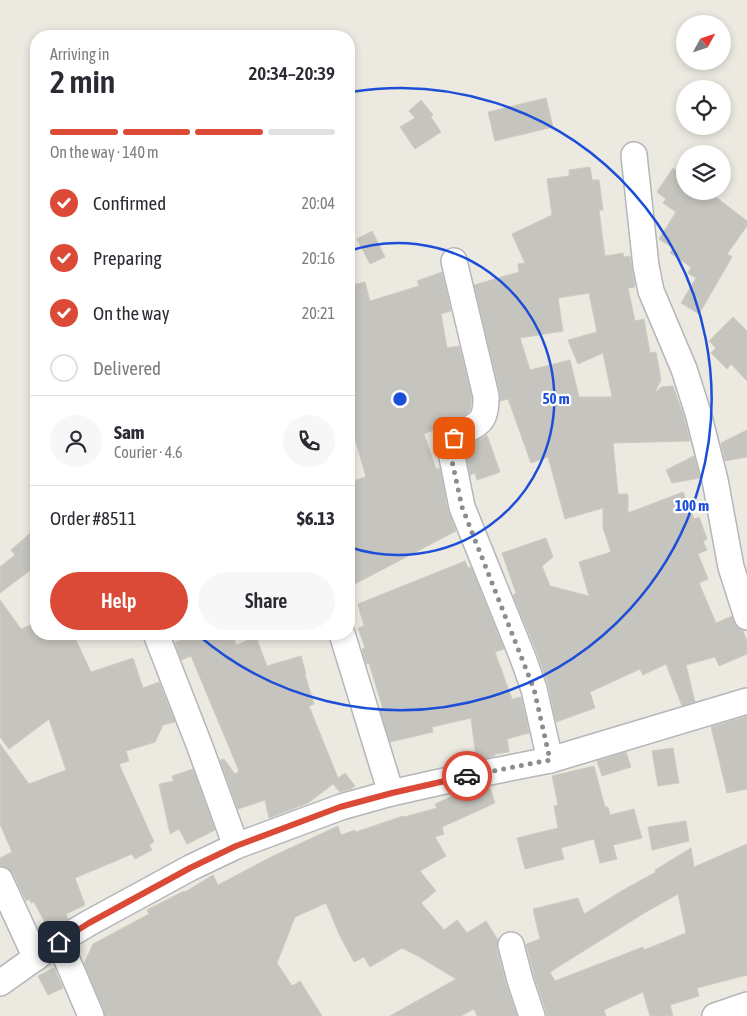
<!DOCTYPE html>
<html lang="en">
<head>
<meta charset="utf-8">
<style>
  :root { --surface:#fff; --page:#f7f7f7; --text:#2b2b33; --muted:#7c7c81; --line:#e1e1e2; --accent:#da4a37 }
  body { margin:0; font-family:"Asap Condensed",sans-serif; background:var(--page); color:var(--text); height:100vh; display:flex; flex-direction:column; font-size:19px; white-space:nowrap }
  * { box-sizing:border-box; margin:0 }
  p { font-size:16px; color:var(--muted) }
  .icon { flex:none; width:28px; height:28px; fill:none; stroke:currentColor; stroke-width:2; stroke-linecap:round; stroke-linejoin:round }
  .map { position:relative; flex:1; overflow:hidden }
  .details { position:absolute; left:30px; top:30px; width:325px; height:610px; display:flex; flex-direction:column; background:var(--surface); border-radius:20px; box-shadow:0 2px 8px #0003 }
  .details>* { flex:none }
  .needle { width:32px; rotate:50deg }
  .controls { position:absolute; left:676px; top:15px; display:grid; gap:10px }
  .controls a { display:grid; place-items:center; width:55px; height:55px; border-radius:50%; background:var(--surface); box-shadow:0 2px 8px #0003; font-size:25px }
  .pin { position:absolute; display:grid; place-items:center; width:42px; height:42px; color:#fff; margin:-21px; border-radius:10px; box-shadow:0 2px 8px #0006 }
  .courier { position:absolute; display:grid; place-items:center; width:50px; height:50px; margin:-25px; border:4px solid #da4a37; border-radius:50%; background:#fff; color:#222; box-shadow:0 1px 6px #0007 }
  .headline em { font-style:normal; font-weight:600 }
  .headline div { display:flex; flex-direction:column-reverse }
  .headline { display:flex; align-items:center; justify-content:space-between; height:85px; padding:0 20px }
  h1 { font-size:32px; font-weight:600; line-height:38px }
  .bar { display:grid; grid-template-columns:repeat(4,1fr); gap:8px 5px; align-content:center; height:60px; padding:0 20px }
  .bar i { height:6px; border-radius:4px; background:var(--line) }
  .bar .current { background:var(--accent) }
  .bar p { grid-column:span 4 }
  .line { display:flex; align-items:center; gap:12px; padding:0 20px; border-top:1px solid var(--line) }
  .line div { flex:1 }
  .round { display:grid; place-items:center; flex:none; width:52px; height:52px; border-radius:26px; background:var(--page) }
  ol { padding:0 20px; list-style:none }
  li { display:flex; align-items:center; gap:15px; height:55px }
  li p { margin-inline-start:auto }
  li .icon { padding:5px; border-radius:50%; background:var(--accent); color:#fff; stroke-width:4 }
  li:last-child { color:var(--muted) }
  li i { width:28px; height:28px; border:2px solid var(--line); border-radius:50% }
  .action { display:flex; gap:10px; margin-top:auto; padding:10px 20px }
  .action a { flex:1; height:58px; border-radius:30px; background:var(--accent); color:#fff; font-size:20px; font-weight:600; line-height:58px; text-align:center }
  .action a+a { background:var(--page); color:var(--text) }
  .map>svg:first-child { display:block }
</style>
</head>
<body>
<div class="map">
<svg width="747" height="1016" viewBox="0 0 747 1016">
  <rect width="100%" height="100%" fill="#ebe9e0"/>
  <g fill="#c6c4be" stroke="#cfcbbf" fill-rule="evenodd">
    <path d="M546 98 553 127 495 141 488 112Z"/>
    <path d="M421 100 433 115 431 117 441 132 415 149 400 127 415 118 409 111Z"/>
    <path d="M590 167 592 180H599L603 210H599L605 256 623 253 624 257 630 256 635 287 628 288 635 321 644 319 650 353 656 352 661 380 654 394 661 387 673 386 684 417 690 441 613 443 618 494H628V513L683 492 694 519 699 517 707 539 703 541 707 550 698 554 708 579 699 583 716 623 732 616 737 627 743 631 747 641V654L719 666 715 657 686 665 695 702 682 706 666 664 643 675 640 669 590 692 595 708 556 722 548 684 537 653 513 595 516 593 502 553 546 538 553 557 542 566 550 586 589 596 579 562 611 552 603 528V508L565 519 548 457 531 463 508 399 500 401V393L474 285 519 272 518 264 525 263 512 234 552 215 547 179 569 176V170ZM589 293 597 332 568 340 578 364 603 353 612 397H579L570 360 530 370 520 338 563 331 558 298Z"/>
    <path d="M673 168 683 175 685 172V191H708L747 221V226L727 254 732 257 699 314 681 303 696 278 688 273 691 267 670 253 673 248 659 239 676 212 663 203 666 199 657 192Z"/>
    <path d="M372 231 385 257 370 264 357 239Z"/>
    <path d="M442 272 451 311 441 314 447 348 459 346 472 397 471 405 470 410 468 413 449 424 424 434 436 469 440 468 448 510 456 531 349 587V482L366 477 349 418V286L365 282 370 301 419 286 417 281Z"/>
    <path d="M733 317 747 331V381L731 364 727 369 711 353 716 348 709 341Z"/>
    <path d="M747 430V457L725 461 721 443Z"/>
    <path d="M487 435 500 472 477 480 475 473 470 475 467 458H468L465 448Z"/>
    <path d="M694 456 700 478 672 483 666 470Z"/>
    <path d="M36 528V566L0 593V567L15 555 11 550Z"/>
    <path d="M465 561 468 568 471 567 504 649 495 652 512 699 521 697 529 733 507 739 509 752 495 754V756L488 758H476L471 718 432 727 433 732 390 742 380 710 383 709 369 663 366 664 362 649 365 648 358 628 364 626 358 604Z"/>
    <path d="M0 600 21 629 36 623V634H73L91 672 133 658 143 688 159 682 175 722 163 725 155 742 126 751 129 761 119 764 154 842 149 845 152 850 135 859 132 854 75 878 85 905 66 914 68 919 49 930 34 902 31 903 29 899 26 901 13 874 8 868 0 866V858L12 852 0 824V744L29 784 66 770 49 719 9 749 0 737Z"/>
    <path d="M200 634H233L236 645 256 637 267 666 301 656 306 674 305 675 314 704 309 706 338 778 345 773 355 786 351 789 340 792 333 784 308 803 269 818 265 800 238 809 220 760 224 759 235 774 239 771 191 656 181 660 175 642Z"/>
    <path d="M747 716V789L727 793 711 727Z"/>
    <path d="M673 748 679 783 658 786 652 751Z"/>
    <path d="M626 752 631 767 602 776 597 761Z"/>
    <path d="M594 766 605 807H608L610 815 634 809 642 838 613 845 617 859 600 863 594 839 561 848 564 859 525 869 517 838 558 828 554 806 558 805 552 776Z"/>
    <path d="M193 769 215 830 187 844 179 829 170 834 159 784 174 781 172 776Z"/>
    <path d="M490 788 495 803 442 827 444 834 435 837 446 856 420 871 436 891 421 903 444 930 457 920 467 933 486 921 498 940 497 949 506 984 517 1016H477L474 1009 461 1016H390L456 979 418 956 402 948 370 967 364 957 354 962 340 936 326 903 295 917 277 963 292 986 300 981 322 1016H105L104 1010 84 964 93 944 149 914 147 910 184 891 185 892 213 875 218 885 273 856 338 826 341 835 355 830 356 832 403 816 404 817 437 808 435 804 457 794 458 798Z"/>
    <path d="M686 821 689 841 652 850 648 827Z"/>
    <path d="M747 844V975L697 988 699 996 670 1005 673 1016H650L643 992 604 1010 606 1016H546V1011L534 976 526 944 540 939 533 909 578 898 584 914 625 889 656 872 655 870 691 848 694 867ZM678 894 686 933 644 950 643 947 555 981 550 972 646 912Z"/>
    <path d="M54 968 63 988 48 995 38 976Z"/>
  </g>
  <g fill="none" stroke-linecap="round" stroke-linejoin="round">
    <g stroke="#b3b6ba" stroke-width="28">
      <g id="minor">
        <path d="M634 155 646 266 651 291 684 369 698 413 715 480 731 567 747 617"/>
        <path d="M454 261 486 396C487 431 471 422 451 441L450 446 451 452 462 507 523 658 534 689 550 760"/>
        <path d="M156 634 200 747 236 846"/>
        <path d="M342 634 391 793"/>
        <path d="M0 880 36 958"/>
        <path d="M59 941 91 1016"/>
        <path d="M511 945 520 980 532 1016"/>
        <path d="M0 983 59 941 89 923 190 868 236 846 341 807 391 793 449 780 550 760 747 701"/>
        <path d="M715 1016 747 1005"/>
      </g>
    </g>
    <use href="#minor" stroke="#fff" stroke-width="25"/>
  </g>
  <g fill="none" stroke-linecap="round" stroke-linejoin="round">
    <path stroke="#8c8d8d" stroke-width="5" stroke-dasharray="0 9" d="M454 438C450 442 450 446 450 452L462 507 528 674 534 689 550 760 467 776"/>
    <path stroke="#da4a37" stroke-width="6" d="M59 942 89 923 190 868 236 846 340 807 392 793 467 776"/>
  </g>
  <g fill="none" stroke="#1d4ed8" stroke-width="2.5">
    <path d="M349 251A156 156 0 1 1 349 547"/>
    <path d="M351 92A311 311 0 1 1 198 635"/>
  </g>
  <circle cx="400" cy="399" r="8" fill="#1d4ed8" stroke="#fff" stroke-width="2.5"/>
  <g font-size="15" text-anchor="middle" font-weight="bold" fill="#1d4ed8" stroke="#fff" stroke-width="4.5" stroke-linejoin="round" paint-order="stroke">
    <text x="556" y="404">50 m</text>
    <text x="692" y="511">100 m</text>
  </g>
</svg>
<div class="controls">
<a><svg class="needle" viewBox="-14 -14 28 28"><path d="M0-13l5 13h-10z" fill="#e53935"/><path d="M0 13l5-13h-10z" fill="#7c7c81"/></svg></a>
<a><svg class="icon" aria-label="locate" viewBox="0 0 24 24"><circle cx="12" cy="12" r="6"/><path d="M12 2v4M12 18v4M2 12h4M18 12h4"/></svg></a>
<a><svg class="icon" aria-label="layers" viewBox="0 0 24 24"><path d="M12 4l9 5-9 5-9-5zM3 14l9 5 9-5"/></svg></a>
</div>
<div class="pin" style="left:454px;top:438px;background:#ea580c"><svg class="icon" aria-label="bag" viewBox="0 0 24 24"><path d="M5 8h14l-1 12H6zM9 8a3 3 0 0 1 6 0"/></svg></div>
<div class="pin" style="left:59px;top:942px;background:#1f2937"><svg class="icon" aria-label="home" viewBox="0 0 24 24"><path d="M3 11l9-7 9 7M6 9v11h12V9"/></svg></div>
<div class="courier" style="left:467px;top:776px"><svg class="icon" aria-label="car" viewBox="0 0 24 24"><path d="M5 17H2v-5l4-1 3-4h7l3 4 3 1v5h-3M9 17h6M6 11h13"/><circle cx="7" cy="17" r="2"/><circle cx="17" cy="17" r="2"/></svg></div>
<section class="details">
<div class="headline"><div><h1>2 min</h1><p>Arriving in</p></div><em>20:34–20:39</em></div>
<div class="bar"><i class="current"></i><i class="current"></i><i class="current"></i><i></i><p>On the way · 140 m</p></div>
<ol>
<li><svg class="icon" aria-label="check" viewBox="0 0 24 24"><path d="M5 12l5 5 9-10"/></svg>Confirmed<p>20:04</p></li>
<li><svg class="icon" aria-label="check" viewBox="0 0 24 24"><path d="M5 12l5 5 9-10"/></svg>Preparing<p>20:16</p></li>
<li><svg class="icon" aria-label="check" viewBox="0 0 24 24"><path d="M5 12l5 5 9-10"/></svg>On the way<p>20:21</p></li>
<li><i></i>Delivered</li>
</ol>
<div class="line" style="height:90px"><a class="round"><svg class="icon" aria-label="person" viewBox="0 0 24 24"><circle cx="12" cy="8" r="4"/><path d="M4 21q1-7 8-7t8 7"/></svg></a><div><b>Sam</b><p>Courier · 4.6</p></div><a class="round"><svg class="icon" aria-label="phone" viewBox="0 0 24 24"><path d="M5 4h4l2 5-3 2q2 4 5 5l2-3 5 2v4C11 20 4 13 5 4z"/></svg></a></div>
<div class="line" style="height:65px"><div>Order #8511</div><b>$6.13</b></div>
<div class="action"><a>Help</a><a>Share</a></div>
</section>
</div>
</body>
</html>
